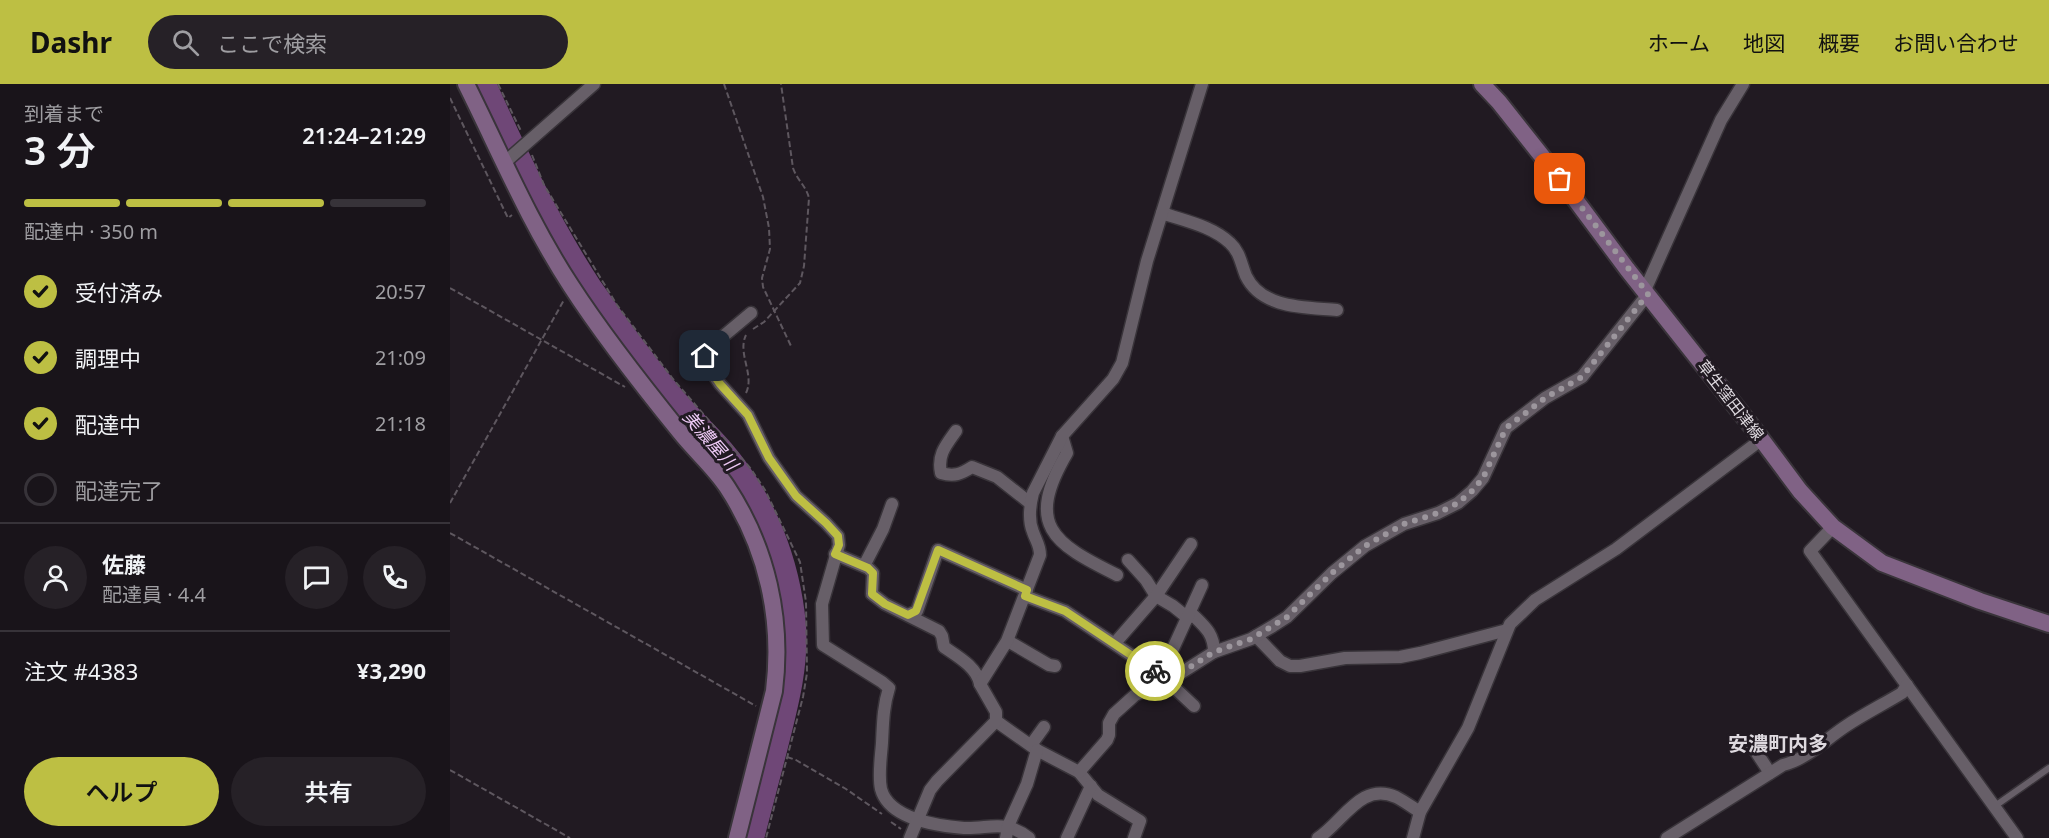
<!DOCTYPE html>
<html lang="ja">
<head>
<meta charset="utf-8">
<style>
  :root { --surface:#19141a; --page:#262127; --text:#f1f3f6; --muted:#9f9ea2; --line:#373339; --accent:#bdbf43 }
  body { margin:0; font-family:"Noto Sans","Noto Sans JP",sans-serif; background:var(--page); color:var(--text); height:100vh; display:flex; flex-direction:column; font-size:22px; white-space:nowrap }
  * { box-sizing:border-box; margin:0 }
  p { font-size:20px; color:var(--muted) }
  .icon { flex:none; width:33px; height:33px; fill:none; stroke:currentColor; stroke-width:2; stroke-linecap:round; stroke-linejoin:round }
  .map { position:relative; flex:1; overflow:hidden }
  .sheet { display:flex; flex-direction:column; background:var(--surface); width:450px }
  .sheet>* { flex:none }
  .pin { position:absolute; display:grid; place-items:center; width:51px; height:51px; color:#fff; margin:-26px; border-radius:12px; box-shadow:0 3px 9px #0006 }
  .courier { position:absolute; display:grid; place-items:center; width:60px; height:60px; margin:-30px; border:4px solid #bdbf43; border-radius:50%; background:#fff; color:#222; box-shadow:0 2px 8px #0007 }
  .summary em { font-style:normal; font-weight:600 }
  .summary div { display:flex; flex-direction:column-reverse }
  .summary { display:flex; align-items:center; justify-content:space-between; height:102px; padding:0 24px }
  h1 { font-size:39px; font-weight:600; line-height:45px }
  .bar { display:grid; grid-template-columns:repeat(4,1fr); gap:9px 6px; align-content:center; height:72px; padding:0 24px }
  .bar i { height:8px; border-radius:4px; background:var(--line) }
  .bar .active { background:var(--accent) }
  .bar p { grid-column:span 4 }
  .line { display:flex; align-items:center; gap:15px; padding:0 24px; border-top:2px solid var(--line) }
  .line div { flex:1 }
  .round { display:grid; place-items:center; flex:none; width:63px; height:63px; border-radius:32px; background:var(--page) }
  ol { padding:0 24px; list-style:none }
  li { display:flex; align-items:center; gap:18px; height:66px }
  li p { margin-inline-start:auto }
  li .icon { padding:6px; border-radius:50%; background:var(--accent); color:#111; stroke-width:4 }
  li:last-child { color:var(--muted) }
  li i { width:33px; height:33px; border:3px solid var(--line); border-radius:50% }
  .action { display:flex; gap:12px; margin-top:auto; padding:12px 24px }
  .action a { flex:1; height:69px; border-radius:36px; background:var(--accent); color:#111; font-size:24px; font-weight:600; line-height:69px; text-align:center }
  .action a+a { background:var(--page); color:var(--text) }
  header { display:flex; align-items:center; gap:36px; box-sizing:border-box; height:84px; padding:0 30px; background:var(--accent); color:#111 }
  header strong { font-size:28px }
  nav { display:flex; gap:33px; margin-inline-start:auto; font-size:21px }
  .search { width:420px; height:54px; background:var(--page); display:flex; align-items:center; gap:15px; box-sizing:border-box; padding:0 21px; border-radius:33px; color:var(--muted); font-size:22px }
  main { display:flex; flex:1; min-height:0 }
  .map>svg:first-child { display:block }
</style>
</head>
<body>
<header>
<strong>Dashr</strong>
<div class="search"><svg class="icon" aria-label="search" viewBox="0 0 24 24"><circle cx="10" cy="10" r="6"/><path d="M15 15l6 6"/></svg>ここで検索</div>
<nav><a>ホーム</a><a>地図</a><a>概要</a><a>お問い合わせ</a></nav>
</header>
<main>
<section class="sheet">
<div class="summary"><div><h1>3 分</h1><p>到着まで</p></div><em>21:24–21:29</em></div>
<div class="bar"><i class="active"></i><i class="active"></i><i class="active"></i><i></i><p>配達中 · 350 m</p></div>
<ol>
<li><svg class="icon" aria-label="check" viewBox="0 0 24 24"><path d="M5 12l5 5 9-10"/></svg>受付済み<p>20:57</p></li>
<li><svg class="icon" aria-label="check" viewBox="0 0 24 24"><path d="M5 12l5 5 9-10"/></svg>調理中<p>21:09</p></li>
<li><svg class="icon" aria-label="check" viewBox="0 0 24 24"><path d="M5 12l5 5 9-10"/></svg>配達中<p>21:18</p></li>
<li><i></i>配達完了</li>
</ol>
<div class="line" style="height:108px"><a class="round"><svg class="icon" aria-label="person" viewBox="0 0 24 24"><circle cx="12" cy="8" r="4"/><path d="M4 21q1-7 8-7t8 7"/></svg></a><div><b>佐藤</b><p>配達員 · 4.4</p></div><a class="round"><svg class="icon" aria-label="chat" viewBox="0 0 24 24"><path d="M4 5h16v11H9l-5 4z"/></svg></a><a class="round"><svg class="icon" aria-label="phone" viewBox="0 0 24 24"><path d="M5 4h4l2 5-3 2q2 4 5 5l2-3 5 2v4C11 20 4 13 5 4z"/></svg></a></div>
<div class="line" style="height:78px"><div>注文 #4383</div><b>¥3,290</b></div>
<div class="action"><a>ヘルプ</a><a>共有</a></div>
</section>
<div class="map">
<svg width="1599" height="754" viewBox="0 0 1599 754">
  <rect width="100%" height="100%" fill="#211a22"/>
  <g fill="none" stroke-linecap="round" stroke-linejoin="round">
    <path stroke="#6f4777" stroke-width="24" d="M34 0C66 71 98 140 141 205 167 242 194 279 223 314 238 333 257 349 272 367 314 416 338 477 344 541 347 582 336 622 326 662 318 692 310 723 302 754"/>
    <g stroke="#39343a" stroke-width="9">
      <path id="lane" d="M1545 722 1599 684"/>
    </g>
    <g stroke="#39343a" stroke-width="15">
      <g id="street">
        <path d="M53 80 144 0"/>
        <path d="M712 129C735 137 762 142 780 159 790 168 791 180 796 192 812 225 855 223 887 226"/>
        <path d="M1195 206 1271 36 1293 0"/>
        <path d="M301 229 258 265 255 271 257 281 270 300 298 331 319 374 346 412 376 439 388 452 389 461 372 520 373 561 432 598 439 604C433 623 433 640 432 659 431 673 428 691 431 705 439 735 488 742 514 744 540 745 555 735 579 754"/>
        <path d="M506 347C496 361 487 371 491 389 504 393 511 390 522 383L547 393 580 419"/>
        <path d="M612 352 617 369C575 441 602 459 667 491"/>
        <path d="M1383 443 1360 467 1567 754"/>
        <path d="M385 470 418 484 423 489 422 510 435 520 489 547 492 552 494 563C507 572 527 583 530 600"/>
        <path d="M678 476 696 496 706 512 723 522 738 534"/>
        <path d="M414 482 433 445 442 420"/>
        <path d="M575 512 615 527 711 591 744 622"/>
        <path d="M741 529C754 542 764 549 764 568"/>
        <path d="M458 531 467 527 488 466 577 506"/>
        <path d="M806 552 830 577 840 582H850L895 574 950 573 970 569 1057 546"/>
        <path d="M558 557 599 581 605 582"/>
        <path d="M665 559 706 512 741 460"/>
        <path d="M711 591 752 501"/>
        <path d="M546 637 587 666 629 688 648 711 690 737 684 754"/>
        <path d="M1299 657 1320 689"/>
        <path d="M581 661 594 643"/>
        <path d="M629 688 657 656 659 651V639L664 630 685 611 723 594 764 568 801 555 823 542 837 533 882 489 915 462 954 440 988 429 1008 419 1022 407 1033 394 1056 344 1095 314 1132 293 1198 210"/>
        <path d="M460 754 480 706 487 697 546 637V628L530 600 557 557 590 471C590 461 586 457 583 448 578 436 580 421 583 409L612 352 663 295 672 279 697 177 752 0"/>
        <path d="M556 754 558 742 577 700 587 666"/>
        <path d="M617 754 641 702"/>
        <path d="M868 754C893 738 911 697 946 713 954 717 962 723 970 728"/>
        <path d="M963 754 970 728 1018 644 1060 540 1085 516 1166 465 1312 355"/>
        <path d="M1217 754 1333 681C1357 675 1376 655 1396 642 1414 630 1434 620 1452 609L1457 601"/>
      </g>
    </g>
    <g stroke="#39343a" stroke-width="20">
      <g id="secondary">
        <path d="M16 0C50 68 79 138 121 202 154 253 192 301 230 348 245 367 264 383 277 403 317 464 333 535 324 607L287 754"/>
        <path d="M1032 0 1049 18 1110 95 1177 185 1306 348 1350 407 1383 443 1432 479 1530 517 1599 540"/>
      </g>
    </g>
    <g stroke="#5e575f" stroke-width="2" stroke-dasharray="6 3" stroke-linecap="butt">
      <path d="M48 0 71 47"/>
      <path d="M274 0 313 113 319 144 320 165 312 194 313 203 341 262"/>
      <path d="M0 14 58 134 62 131"/>
      <path d="M82 71 94 101 167 221 223 295 301 385 315 406 350 478 356 518 357 589 353 613 316 754"/>
      <path d="M0 204 175 303"/>
      <path d="M303 245 314 238 350 199 354 182 359 114C356 102 347 96 343 84L331 0"/>
      <path d="M296 309C305 291 287 269 296 251"/>
      <path d="M0 419 114 216"/>
      <path d="M0 449 306 622"/>
      <path d="M337 673 346 676 396 705 432 730"/>
      <path d="M0 686 120 754"/>
      <path d="M441 738 451 745"/>
    </g>
    <use href="#lane" stroke="#675f68" stroke-width="6"/>
    <use href="#street" stroke="#675f68" stroke-width="12"/>
    <use href="#secondary" stroke="#806285" stroke-width="16"/>
  </g>
  <g fill="none" stroke-linecap="round" stroke-linejoin="round">
    <path stroke="#9c969d" stroke-width="6" stroke-dasharray="0 10.8" d="M705 587 716 596 723 594 764 568 801 555 837 533 882 489 915 462 954 440 988 429 1008 419 1022 407 1033 394 1056 344 1095 314 1132 293 1198 210 1110 95"/>
    <path stroke="#bdbf43" stroke-width="8" d="M255 272 257 281 270 300 298 331 319 374 346 412 376 439 388 452 389 461 385 470 418 484 423 489 422 510 435 520 458 531 466 527 488 466 577 506 575 512 615 527 705 587"/>
  </g>
  <g text-anchor="middle" dominant-baseline="central" stroke-width="6" stroke-linejoin="round" paint-order="stroke">
    <g font-size="16" fill="#ded9df" stroke="#211a22">
      <text transform="translate(1281 316) rotate(52)">草生窪田津線</text>
    </g>
    <g font-size="18" font-style="italic" fill="#efcbf7" stroke="#211a22">
      <text transform="translate(261 356) rotate(49)">美濃屋川</text>
    </g>
    <g font-size="20" font-weight="bold" fill="#ded9df" stroke="#211a22">
      <text x="1328" y="659">安濃町内多</text>
    </g>
  </g>
</svg>
<div class="pin" style="left:1110px;top:95px;background:#ea580c"><svg class="icon" aria-label="bag" viewBox="0 0 24 24"><path d="M5 8h14l-1 12H6zM9 8a3 3 0 0 1 6 0"/></svg></div>
<div class="pin" style="left:255px;top:272px;background:#1f2937"><svg class="icon" aria-label="home" viewBox="0 0 24 24"><path d="M3 11l9-7 9 7M6 9v11h12V9"/></svg></div>
<div class="courier" style="left:705px;top:587px"><svg class="icon" aria-label="bike" viewBox="0 0 24 24"><circle cx="6" cy="16" r="4"/><circle cx="18" cy="16" r="4"/><path d="M6 16l4-8h5l3 8M10 8l3 8H6M13 5h3"/></svg></div>
</div>
</main>
</body>
</html>
